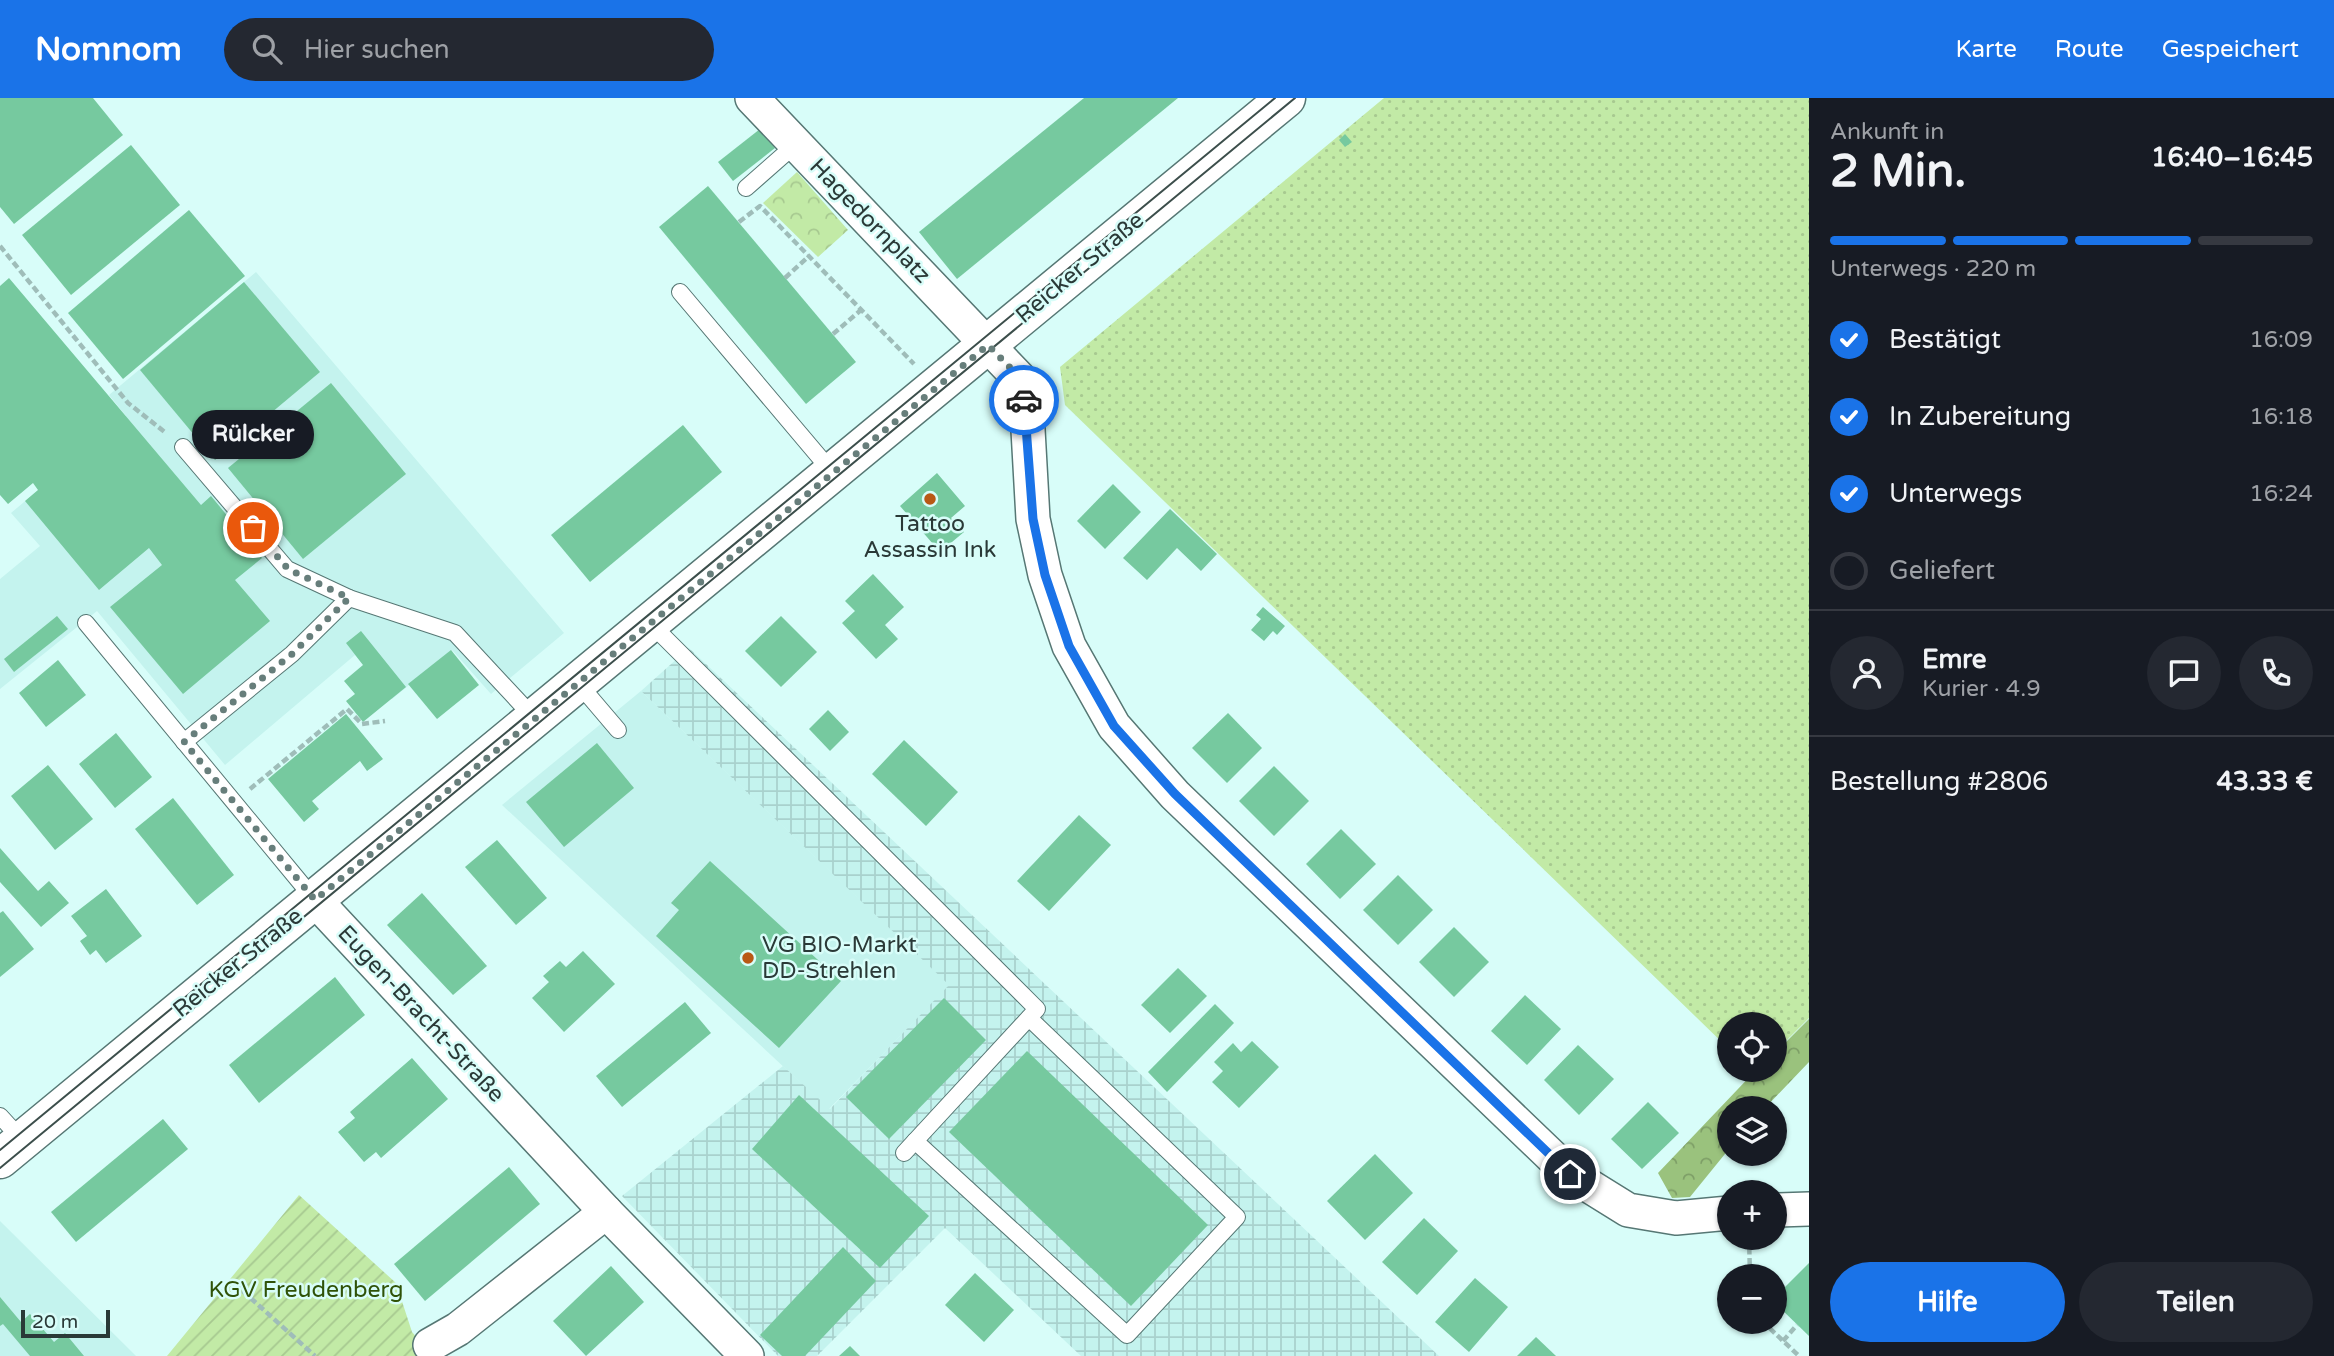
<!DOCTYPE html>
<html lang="de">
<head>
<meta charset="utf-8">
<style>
  :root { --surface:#171b24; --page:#242831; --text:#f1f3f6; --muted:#9ea1a6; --line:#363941; --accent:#1a73e8 }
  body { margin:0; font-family:"Varela Round",sans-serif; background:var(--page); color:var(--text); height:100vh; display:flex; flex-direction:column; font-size:26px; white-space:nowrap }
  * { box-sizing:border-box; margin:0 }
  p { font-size:23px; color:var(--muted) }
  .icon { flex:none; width:38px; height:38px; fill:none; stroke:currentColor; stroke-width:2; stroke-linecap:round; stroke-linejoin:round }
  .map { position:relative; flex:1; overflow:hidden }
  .panel { display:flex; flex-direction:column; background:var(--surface); width:525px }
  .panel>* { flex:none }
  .tools { position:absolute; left:1717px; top:914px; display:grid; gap:14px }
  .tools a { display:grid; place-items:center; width:70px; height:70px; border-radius:50%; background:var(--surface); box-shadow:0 2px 5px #0004; font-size:35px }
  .scale { position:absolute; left:21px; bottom:18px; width:89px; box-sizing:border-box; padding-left:7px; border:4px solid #2a3937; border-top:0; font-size:19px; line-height:24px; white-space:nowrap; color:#2a3937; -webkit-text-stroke:5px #d8fdf9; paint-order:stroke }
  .pin { position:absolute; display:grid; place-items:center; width:60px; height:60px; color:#fff; margin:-30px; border:4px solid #fff; border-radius:50%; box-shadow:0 2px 7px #0007 }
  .courier { position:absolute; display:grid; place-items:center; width:70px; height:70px; margin:-35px; border:5px solid #1a73e8; border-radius:50%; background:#fff; color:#222; box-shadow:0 2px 9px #0007 }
  .bubble { position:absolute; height:49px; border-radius:24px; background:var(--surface); box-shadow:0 2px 5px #0004; font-size:23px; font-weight:700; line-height:49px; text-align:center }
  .headline em { font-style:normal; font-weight:700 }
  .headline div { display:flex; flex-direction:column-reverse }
  .headline { display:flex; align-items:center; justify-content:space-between; height:119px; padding:0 21px }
  h1 { font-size:46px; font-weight:700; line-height:52px }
  .bar { display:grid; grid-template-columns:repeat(4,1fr); gap:10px 7px; align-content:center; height:84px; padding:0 21px }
  .bar i { height:9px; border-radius:5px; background:var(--line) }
  .bar .active { background:var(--accent) }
  .bar p { grid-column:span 4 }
  .line { display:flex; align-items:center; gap:18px; padding:0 21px; border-top:2px solid var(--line) }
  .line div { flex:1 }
  .round { display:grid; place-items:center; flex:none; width:74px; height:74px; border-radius:37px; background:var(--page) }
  ol { padding:0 21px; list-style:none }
  li { display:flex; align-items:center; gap:21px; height:77px }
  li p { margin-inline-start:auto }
  li .icon { padding:7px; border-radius:50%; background:var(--accent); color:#fff; stroke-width:4 }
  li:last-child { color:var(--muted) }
  li i { width:38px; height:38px; border:4px solid var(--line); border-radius:50% }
  .action { display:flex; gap:14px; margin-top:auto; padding:14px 21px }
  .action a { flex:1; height:80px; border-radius:42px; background:var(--accent); color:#fff; font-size:28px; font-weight:700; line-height:80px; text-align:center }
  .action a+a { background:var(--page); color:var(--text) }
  header { display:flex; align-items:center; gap:42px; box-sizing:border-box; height:98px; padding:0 35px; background:var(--accent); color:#fff }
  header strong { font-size:33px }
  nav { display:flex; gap:38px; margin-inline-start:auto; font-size:24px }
  .search { width:490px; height:63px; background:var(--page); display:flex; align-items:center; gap:18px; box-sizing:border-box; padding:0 24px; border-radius:38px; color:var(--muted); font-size:26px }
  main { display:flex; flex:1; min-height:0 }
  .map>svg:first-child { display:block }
</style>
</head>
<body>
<header>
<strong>Nomnom</strong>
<div class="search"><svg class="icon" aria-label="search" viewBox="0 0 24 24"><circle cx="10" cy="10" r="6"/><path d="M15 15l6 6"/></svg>Hier suchen</div>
<nav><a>Karte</a><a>Route</a><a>Gespeichert</a></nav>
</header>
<main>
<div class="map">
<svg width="1809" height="1258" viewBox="0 0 1809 1258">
  <defs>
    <pattern id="industrial-grid" width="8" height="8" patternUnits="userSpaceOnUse" patternTransform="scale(1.75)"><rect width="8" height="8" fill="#c4f3ee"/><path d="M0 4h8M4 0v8" fill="none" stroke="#a9d1cd"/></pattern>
    <pattern id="grass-dots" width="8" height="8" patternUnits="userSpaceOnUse" patternTransform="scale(1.75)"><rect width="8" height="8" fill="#c2eaa6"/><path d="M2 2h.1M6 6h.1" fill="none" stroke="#a7c990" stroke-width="1.8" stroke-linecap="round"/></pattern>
    <pattern id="forest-crowns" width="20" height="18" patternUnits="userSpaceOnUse" patternTransform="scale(1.75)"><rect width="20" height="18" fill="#9ac27d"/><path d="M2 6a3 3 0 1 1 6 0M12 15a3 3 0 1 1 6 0" fill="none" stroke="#7e9f67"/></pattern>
    <pattern id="park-crowns" width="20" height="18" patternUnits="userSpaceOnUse" patternTransform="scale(1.75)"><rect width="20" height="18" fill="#c2eaa6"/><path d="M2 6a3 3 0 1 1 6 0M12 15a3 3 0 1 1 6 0" fill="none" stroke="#a7c990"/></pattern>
    <pattern id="garden-furrows" width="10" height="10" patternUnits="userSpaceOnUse" patternTransform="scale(1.75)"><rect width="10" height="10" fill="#c2eaa6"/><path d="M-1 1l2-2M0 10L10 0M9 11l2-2" fill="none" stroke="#a7c990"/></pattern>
  </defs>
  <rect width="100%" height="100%" fill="#d8fdf9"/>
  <g fill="#c4f3ee">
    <path d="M256 174 564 535 491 596 452 552 392 601 355 557 225 667 97 513 0 591V481L40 448 11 415 126 318 109 297Z"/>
    <path d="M641 593 950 887 829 1011 502 707Z"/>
    <path d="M0 1123 136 1258H0Z"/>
  </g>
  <path fill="url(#industrial-grid)" d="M689 550 1439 1258H1081L945 1130 817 1258H778L622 1098 783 968 830 1011 949 887 641 593Z"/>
  <path fill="url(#grass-dots)" d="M1384 0H1809V920L1775 954 1774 926H1729V951L1065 307 1060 269Z"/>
  <path fill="url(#forest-crowns)" d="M1809 921V964L1765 1010H1729V1051L1690 1099 1672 1100 1658 1075 1757 971H1774L1775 955Z"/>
  <path fill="url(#park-crowns)" d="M797 74 848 132 818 159 763 105Z"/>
  <path fill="url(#garden-furrows)" d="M299 1097 396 1185 412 1234 433 1258H167Z"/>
  <g fill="#76c99f">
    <path d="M0 0H93L123 37 14 126 0 109Z"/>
    <path d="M1084 0H1178L957 181 919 134Z"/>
    <path d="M760 31 775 50 733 83 718 64Z"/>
    <path d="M1345 36 1352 44 1345 49 1339 42Z"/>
    <path d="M131 47 180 107 71 197 22 137Z"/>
    <path d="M708 88 856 264 806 306 659 129Z"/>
    <path d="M189 112 245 178 123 281 68 215Z"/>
    <path d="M9 180 201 407 211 398 262 460 235 482 270 523 183 596 110 509 162 467 149 450 99 492 25 403 38 392 33 385 8 406 0 397V188Z"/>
    <path d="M244 184 320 274 215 362 140 272Z"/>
    <path d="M331 285 406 376 303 461 228 370Z"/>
    <path d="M683 327 722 374 590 484 551 437Z"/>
    <path d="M937 375 965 408 951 420 964 434 940 454 900 408Z"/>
    <path d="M1113 386 1141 414 1105 451 1077 423Z"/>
    <path d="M1170 411 1217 456 1201 473 1177 450 1147 482 1123 460Z"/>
    <path d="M873 476 904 509 885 527 898 541 876 561 842 525 855 513 845 503Z"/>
    <path d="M1263 509 1285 528 1277 537 1273 533 1264 543 1251 532 1261 521 1256 517Z"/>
    <path d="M57 518 68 531 14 574 4 561Z"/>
    <path d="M781 518 817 554 781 589 745 553Z"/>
    <path d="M361 533 406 589 363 624 346 603 355 596 344 583 363 567 346 545Z"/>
    <path d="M451 552 479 587 437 621 408 586Z"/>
    <path d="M58 562 86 597 46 629 19 595Z"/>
    <path d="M828 612 849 634 830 653 809 631Z"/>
    <path d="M1228 615 1262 650 1227 685 1192 650Z"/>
    <path d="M346 616 383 661 367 673 360 663 312 703 319 711 304 724 268 681Z"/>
    <path d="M116 635 152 679 115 710 79 666Z"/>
    <path d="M904 642 958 694 926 728 872 676Z"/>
    <path d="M597 645 634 690 564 749 526 704Z"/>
    <path d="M48 667 93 721 55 752 11 698Z"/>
    <path d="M1274 668 1309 703 1274 738 1239 703Z"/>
    <path d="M173 700 234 777 197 807 135 731Z"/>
    <path d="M1079 717 1111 747 1049 813 1017 783Z"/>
    <path d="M1341 731 1376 766 1340 801 1306 766Z"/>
    <path d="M497 742 547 800 516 827 465 769Z"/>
    <path d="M0 750 38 793 49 783 69 805 41 829 0 784Z"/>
    <path d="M710 763 841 883 779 950 656 838 679 812 671 805Z"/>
    <path d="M1398 777 1433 812 1398 847 1363 812Z"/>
    <path d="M106 791 142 838 106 865 96 852 90 857 80 843 87 838 71 818Z"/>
    <path d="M422 795 487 868 453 897 387 827Z"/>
    <path d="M3 813 34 851 0 879V815Z"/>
    <path d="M1454 829 1489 864 1454 899 1419 864Z"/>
    <path d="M583 853 615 886 564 934 532 900 549 884 543 878 560 863 566 869Z"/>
    <path d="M1178 870 1207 898 1170 935 1141 907Z"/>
    <path d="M335 879 365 917 259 1005 229 967Z"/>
    <path d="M1525 897 1561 931 1527 967 1491 933Z"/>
    <path d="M944 900 986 942 889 1041 846 999Z"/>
    <path d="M685 904 711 935 622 1009 596 978Z"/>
    <path d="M1215 906 1234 925 1167 994 1148 974Z"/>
    <path d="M1252 943 1279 969 1239 1010 1212 984 1223 973 1214 964 1233 945 1241 954Z"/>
    <path d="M1578 947 1614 981 1579 1017 1544 982Z"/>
    <path d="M1027 953 1208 1127 1131 1208 949 1034Z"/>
    <path d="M412 960 448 1001 381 1060 376 1054 364 1064 338 1034 355 1020 350 1014Z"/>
    <path d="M799 997 929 1118 880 1170 752 1051Z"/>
    <path d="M1648 1004 1679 1035 1642 1071 1611 1041Z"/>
    <path d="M163 1021 188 1051 76 1144 51 1114Z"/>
    <path d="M1375 1056 1413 1095 1365 1142 1327 1103Z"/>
    <path d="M509 1069 540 1106 425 1203 394 1166Z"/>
    <path d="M1424 1120 1458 1153 1417 1197 1382 1164Z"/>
    <path d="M843 1149 876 1183 805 1258H782L760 1237Z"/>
    <path d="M1809 1165V1238L1774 1204V1200Z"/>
    <path d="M611 1168 644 1204 586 1258 553 1223Z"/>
    <path d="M975 1175 1014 1212 984 1244 945 1207Z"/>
    <path d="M1475 1180 1508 1209 1469 1254 1435 1224Z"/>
    <path d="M0 1199 21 1224 30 1216 54 1244 65 1235 84 1258H30L3 1226 0 1228Z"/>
    <path d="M1536 1239 1556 1258H1517Z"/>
    <path d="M850 1248 860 1258H839Z"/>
  </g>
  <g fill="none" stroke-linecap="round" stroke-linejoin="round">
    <g stroke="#567774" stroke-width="18">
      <g id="service">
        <path d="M746 90 796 46"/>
        <path d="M680 194 832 374"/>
        <path d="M183 349 287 471 349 500"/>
        <path d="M649 524 1037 911 904 1055"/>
        <path d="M86 525 314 801"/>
        <path d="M578 585 618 632"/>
        <path d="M184 644 292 556 349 500 455 535 535 621"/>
        <path d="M0 1018 22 1042"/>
        <path d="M915 1043 1127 1237 1237 1119 1029 920"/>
      </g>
    </g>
    <g stroke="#567774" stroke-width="36">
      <g id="minor">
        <path d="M752 0 1019 280 1027 314 1033 421 1045 477 1069 548 1114 628 1175 697 1570 1076 1628 1112 1676 1120 1729 1115"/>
        <path d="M315 802 606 1114 747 1258"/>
        <path d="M1774 1112 1809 1111"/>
        <path d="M430 1247 458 1231 606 1114"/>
      </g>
    </g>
    <g stroke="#567774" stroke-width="41">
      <path id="tertiary" d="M0 1061 1286 0"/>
    </g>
    <g stroke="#9fbdb9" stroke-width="4.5" stroke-dasharray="7 3.5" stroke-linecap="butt">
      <path d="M739 124 760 108 914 266"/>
      <path d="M0 148 128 305 166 335"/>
      <path d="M785 180 809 158"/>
      <path d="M833 236 861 212"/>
      <path d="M250 691 347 611 362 626 385 623"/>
      <path d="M1749 1139 1750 1178"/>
      <path d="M235 1186 315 1258"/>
      <path d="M1762 1223 1799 1258"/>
      <path d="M1783 1243 1797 1227"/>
    </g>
    <use href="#service" stroke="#fff" stroke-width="16"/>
    <use href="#minor" stroke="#fff" stroke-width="33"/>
    <use href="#tertiary" stroke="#fff" stroke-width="38"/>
    <g stroke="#3c4e4b" stroke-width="2">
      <path d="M0 1052 1275 0"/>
      <path d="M0 1070 1295 0"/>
    </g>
  </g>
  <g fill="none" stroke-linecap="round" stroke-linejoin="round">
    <path stroke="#677e7b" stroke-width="7" stroke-dasharray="0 12.6" d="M253 430 288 471 349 500 292 556 184 644 315 802 988 247 1019 279 1024 302"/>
    <path stroke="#1a73e8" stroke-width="9" d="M1024 302 1033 421 1045 477 1069 548 1114 628 1175 696 1570 1076"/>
  </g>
  <g fill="#b95916" stroke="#d8fdf9" stroke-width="2.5">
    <circle cx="930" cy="401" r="7"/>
    <circle cx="748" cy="860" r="7"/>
  </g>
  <g text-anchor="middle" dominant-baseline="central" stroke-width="5" stroke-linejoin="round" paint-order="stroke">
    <g font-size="23" fill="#2a3937" stroke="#d8fdf9">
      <text transform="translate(870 123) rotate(46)">Hagedornplatz</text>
      <text transform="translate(1080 170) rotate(-40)">Reicker Straße</text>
      <text transform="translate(238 865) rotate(-39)">Reicker Straße</text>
      <text transform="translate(421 916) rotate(47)">Eugen-Bracht-Straße</text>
    </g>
    <g font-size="23" fill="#2a3937" stroke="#d8fdf9">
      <text x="930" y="426">Tattoo<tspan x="930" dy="26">Assassin Ink</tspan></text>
      <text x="762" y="847" text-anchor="start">VG BIO-Markt<tspan x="762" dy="26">DD-Strehlen</tspan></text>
    </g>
    <g font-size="23" fill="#2f5207" stroke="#d8fdf9">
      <text x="306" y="1192">KGV Freudenberg</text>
    </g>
  </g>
</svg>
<div class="tools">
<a><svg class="icon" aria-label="locate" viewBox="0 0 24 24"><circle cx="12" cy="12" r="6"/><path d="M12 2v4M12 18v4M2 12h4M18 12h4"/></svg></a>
<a><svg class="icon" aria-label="layers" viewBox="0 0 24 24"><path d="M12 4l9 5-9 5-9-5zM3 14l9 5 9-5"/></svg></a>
<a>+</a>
<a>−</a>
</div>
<div class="scale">20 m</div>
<div class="pin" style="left:253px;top:430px;background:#ea580c"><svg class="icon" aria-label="bag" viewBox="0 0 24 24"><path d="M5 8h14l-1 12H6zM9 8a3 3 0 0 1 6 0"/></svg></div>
<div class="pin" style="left:1570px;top:1076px;background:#1f2937"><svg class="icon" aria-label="home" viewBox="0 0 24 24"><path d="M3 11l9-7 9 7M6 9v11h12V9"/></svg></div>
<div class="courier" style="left:1024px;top:302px"><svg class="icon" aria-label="car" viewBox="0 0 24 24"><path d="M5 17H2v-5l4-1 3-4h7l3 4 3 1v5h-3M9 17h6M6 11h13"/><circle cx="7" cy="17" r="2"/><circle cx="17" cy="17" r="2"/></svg></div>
<div class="bubble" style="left:192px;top:312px;width:122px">Rülcker</div>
</div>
<section class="panel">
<div class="headline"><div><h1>2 Min.</h1><p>Ankunft in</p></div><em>16:40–16:45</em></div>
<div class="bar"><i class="active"></i><i class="active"></i><i class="active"></i><i></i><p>Unterwegs · 220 m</p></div>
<ol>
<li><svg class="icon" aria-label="check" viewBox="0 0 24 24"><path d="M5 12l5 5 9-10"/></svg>Bestätigt<p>16:09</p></li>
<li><svg class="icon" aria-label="check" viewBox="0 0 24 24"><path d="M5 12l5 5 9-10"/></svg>In Zubereitung<p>16:18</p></li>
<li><svg class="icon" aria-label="check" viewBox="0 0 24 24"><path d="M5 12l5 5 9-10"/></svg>Unterwegs<p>16:24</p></li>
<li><i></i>Geliefert</li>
</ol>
<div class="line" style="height:126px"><a class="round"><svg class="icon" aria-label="person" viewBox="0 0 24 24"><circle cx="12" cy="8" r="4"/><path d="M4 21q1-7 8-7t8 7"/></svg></a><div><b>Emre</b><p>Kurier · 4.9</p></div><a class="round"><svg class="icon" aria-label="chat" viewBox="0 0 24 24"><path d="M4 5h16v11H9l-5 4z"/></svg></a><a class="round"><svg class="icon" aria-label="phone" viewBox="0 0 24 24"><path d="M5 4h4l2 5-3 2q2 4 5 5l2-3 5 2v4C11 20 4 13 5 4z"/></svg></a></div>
<div class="line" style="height:91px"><div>Bestellung #2806</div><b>43.33 €</b></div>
<div class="action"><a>Hilfe</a><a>Teilen</a></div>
</section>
</main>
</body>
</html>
